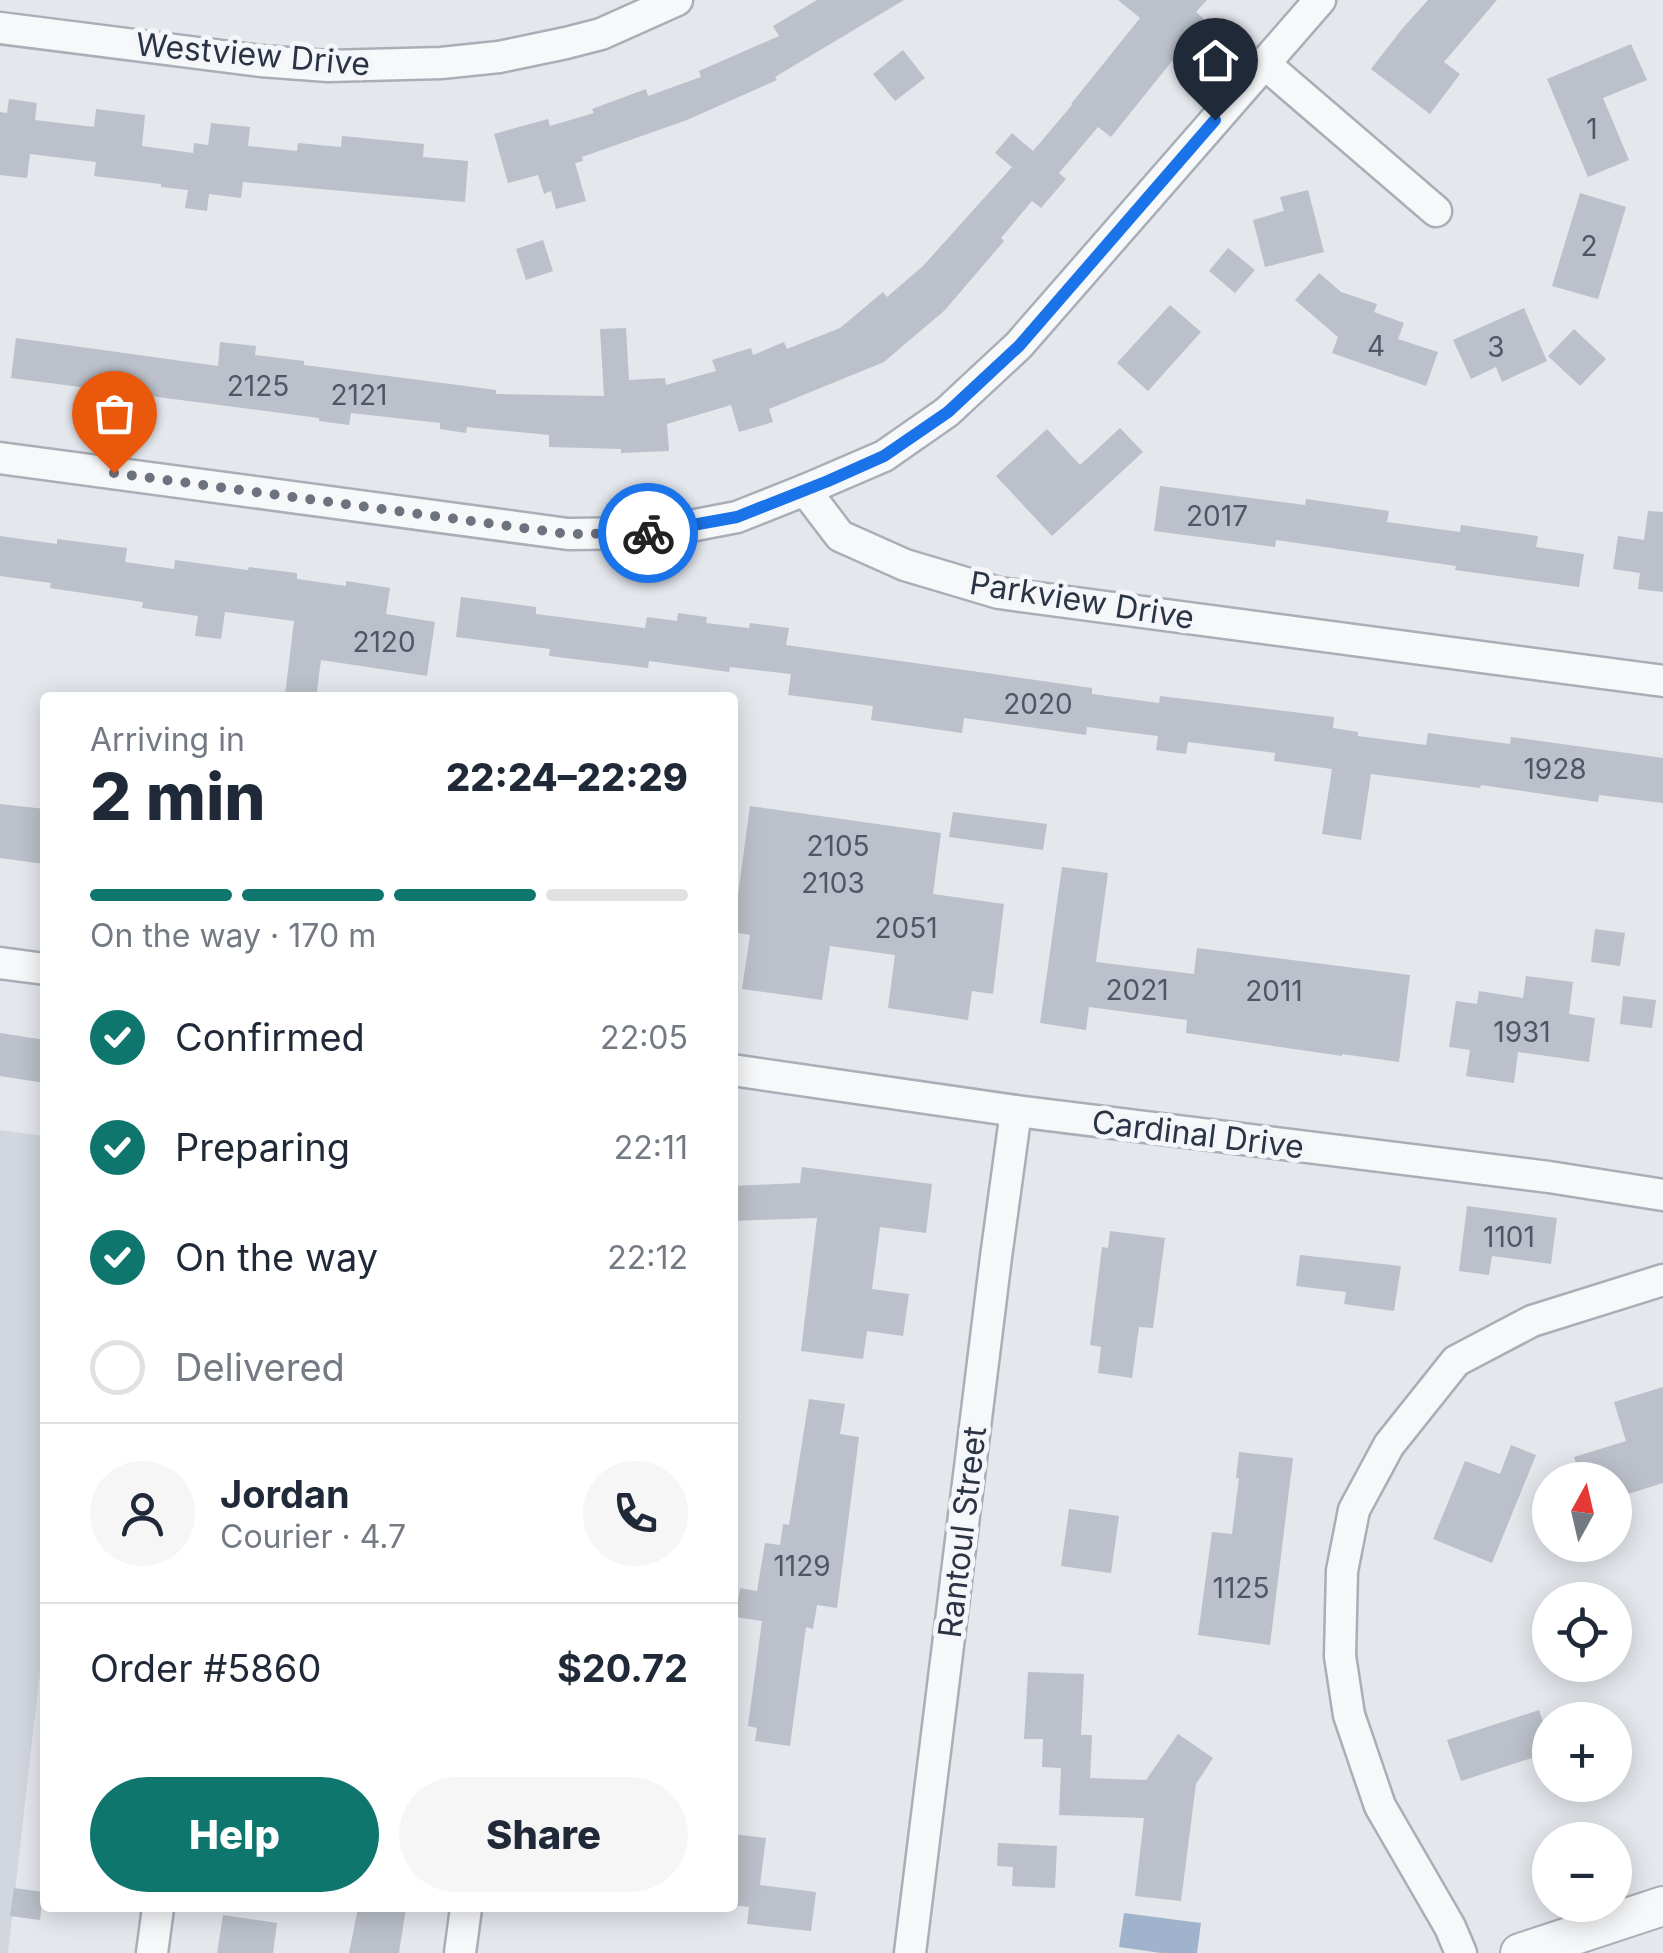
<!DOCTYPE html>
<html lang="en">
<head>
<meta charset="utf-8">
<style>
  :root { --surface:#fff; --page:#f6f6f7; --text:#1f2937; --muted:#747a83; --line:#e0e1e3; --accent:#0f766e }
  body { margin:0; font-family:Inter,sans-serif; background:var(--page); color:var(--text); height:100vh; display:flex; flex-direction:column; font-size:38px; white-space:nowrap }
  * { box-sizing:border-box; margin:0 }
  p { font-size:32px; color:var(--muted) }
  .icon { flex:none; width:55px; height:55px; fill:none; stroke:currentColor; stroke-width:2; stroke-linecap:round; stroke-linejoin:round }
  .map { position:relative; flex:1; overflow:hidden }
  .sheet { position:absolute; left:40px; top:692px; width:698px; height:1220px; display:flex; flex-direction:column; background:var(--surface); border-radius:10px; box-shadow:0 5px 25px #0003 }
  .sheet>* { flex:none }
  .needle { width:65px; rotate:8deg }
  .fabs { position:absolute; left:1532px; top:1462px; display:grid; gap:20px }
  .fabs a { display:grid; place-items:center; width:100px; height:100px; border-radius:50%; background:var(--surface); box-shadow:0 5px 25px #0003; font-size:50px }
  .pin { position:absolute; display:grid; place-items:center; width:85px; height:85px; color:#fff; margin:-102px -42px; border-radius:50% 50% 50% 0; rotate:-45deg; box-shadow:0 0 10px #0007 }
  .pin .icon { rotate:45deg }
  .courier { position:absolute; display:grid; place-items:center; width:100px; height:100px; margin:-50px; border:8px solid #1a73e8; border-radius:50%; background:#fff; color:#222; box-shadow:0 2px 12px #0007 }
  .headline em { font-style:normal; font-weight:800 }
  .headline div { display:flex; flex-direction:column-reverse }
  .headline { display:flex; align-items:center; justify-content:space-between; height:170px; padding:0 50px }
  h1 { font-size:65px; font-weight:800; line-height:75px }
  .bar { display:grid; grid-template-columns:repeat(4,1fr); gap:15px 10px; align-content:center; height:120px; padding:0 50px }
  .bar i { height:12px; border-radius:8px; background:var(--line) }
  .bar .active { background:var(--accent) }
  .bar p { grid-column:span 4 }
  .line { display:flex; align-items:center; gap:25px; padding:0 50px; border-top:2px solid var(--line) }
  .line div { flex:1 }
  .round { display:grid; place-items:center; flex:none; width:105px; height:105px; border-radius:52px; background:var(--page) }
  ol { padding:0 50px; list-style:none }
  li { display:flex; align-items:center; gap:30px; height:110px }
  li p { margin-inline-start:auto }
  li .icon { padding:10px; border-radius:50%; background:var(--accent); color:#fff; stroke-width:4 }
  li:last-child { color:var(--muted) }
  li i { width:55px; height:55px; border:5px solid var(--line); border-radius:50% }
  .action { display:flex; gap:20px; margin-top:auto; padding:20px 50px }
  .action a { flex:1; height:115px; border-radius:60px; background:var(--accent); color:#fff; font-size:40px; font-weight:800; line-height:115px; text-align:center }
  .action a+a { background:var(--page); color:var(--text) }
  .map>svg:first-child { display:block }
</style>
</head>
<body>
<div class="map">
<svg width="1663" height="1953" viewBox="0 0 1663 1953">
  <rect width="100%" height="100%" fill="#e4e7ec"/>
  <path fill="#d2d6de" d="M0 1130 45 1136V1627L8 1953H0Z"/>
  <path fill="#9fb4cc" d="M1124 1913 1201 1923 1197 1953H1161L1119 1947Z"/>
  <g fill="#bbc0ca">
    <path d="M817 0H904L775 77 777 80 687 120 582 157 583 161 575 163 586 201 556 209 551 191 544 194 538 175 508 183 494 134 548 119 550 126 594 113 592 109 646 89 648 96 701 77 699 71 779 36 773 26Z"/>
    <path d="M1118 0H1207L1196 12 1205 20 1111 137 1098 127 1059 173 1066 179 1041 208 1032 201 1001 238 1004 241 945 310 884 362 769 409 773 422 739 432 731 405 667 424 669 451 621 453V449L549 447V435L467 427 466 433 440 429V423L351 413 349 425 319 421V418L11 378 16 338 218 366 220 342 256 346 255 355 304 361V365L496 390V394L604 396 600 329 626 328 629 380 665 378 666 385 716 371 712 360 751 348 753 355 784 342 787 349 840 328 883 292 887 297 923 266 1012 167 995 153 1012 133 1033 151 1072 105 1071 104 1140 18Z"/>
    <path d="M1428 0H1497L1444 62 1460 74 1430 114 1371 69 1402 29Z"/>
    <path d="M1631 44 1647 80 1603 98 1629 160 1588 177 1547 79Z"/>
    <path d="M903 50 925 78 895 101 873 74Z"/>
    <path d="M9 99 37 103 35 120 94 127 96 109 145 115 142 146 193 153 194 143 208 145 211 123 250 127 248 146 297 151 298 143 341 147 342 136 424 144 423 157 468 161 465 202 243 182 241 198 209 194 207 211 185 208 188 190 161 187V184L94 176 96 162 30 154 27 178 0 175V112L7 113Z"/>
    <path d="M1308 190 1324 252 1265 267 1253 220 1284 211 1280 197Z"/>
    <path d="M1580 193 1626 207 1598 299 1552 286Z"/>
    <path d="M543 240 553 271 526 280 516 249Z"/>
    <path d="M1228 248 1255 270 1235 293 1209 271Z"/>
    <path d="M1319 273 1341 292 1377 304 1374 312 1404 323 1398 339 1438 352 1426 386 1332 353 1338 337 1295 300Z"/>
    <path d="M1170 305 1201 332 1148 391 1117 363Z"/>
    <path d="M1524 308 1547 361 1502 382 1496 367 1471 379 1453 340Z"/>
    <path d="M1574 329 1606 359 1580 386 1548 356Z"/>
    <path d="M1120 428 1143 452 1052 536 996 476 1047 429 1080 465Z"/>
    <path d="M1160 486 1305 505 1306 499 1389 511 1387 522 1460 532 1461 525 1538 536 1536 547 1584 554 1579 587 1455 570 1456 566 1276 540 1275 547 1154 531Z"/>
    <path d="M1648 511 1663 512V592L1638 589 1640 573 1613 569 1618 536 1644 540Z"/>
    <path d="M0 536 57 544V539L127 548 125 562 174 569 175 560 248 570 249 567 297 573V579L346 586V581L390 588 386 614 435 622 427 676 321 660 316 698 285 695 294 621 225 612 221 639 195 636 198 616 142 608 143 602 50 588 51 583 0 576Z"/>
    <path d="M461 597 536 607V614L645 628 647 617 677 621 678 613 707 617 706 623 749 628 750 623 789 628 786 645 1092 688V694L1159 703 1160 696 1334 717 1333 728 1358 732V736L1426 745 1428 733 1510 744 1511 737 1663 758V803L1599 795 1598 802 1481 785 1480 788 1371 774 1361 840 1322 834 1332 769 1274 761 1275 753 1188 742 1186 754 1156 750 1158 736 1087 727 1086 735 964 718 962 733 871 720 873 706 788 695 791 674 730 667 729 672 649 661 648 668 549 656 550 649 456 637Z"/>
    <path d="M0 804 45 809V864L0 858Z"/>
    <path d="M750 806 941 833 933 894 1004 904 993 994 972 991 968 1020 888 1008 895 955 830 946 822 1000 742 989 750 935 733 932Z"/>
    <path d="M953 812 1047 824 1043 850 949 837Z"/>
    <path d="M1062 867 1108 873 1096 962 1194 974 1197 948 1410 975 1399 1062 1342 1054V1056L1186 1033 1187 1020 1089 1007 1086 1030 1040 1023Z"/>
    <path d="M1595 929 1625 933 1620 966 1591 962Z"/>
    <path d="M1526 976 1573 982 1569 1014 1595 1018 1589 1062 1518 1052 1514 1083 1466 1076 1470 1050 1449 1047 1456 1001 1477 1004 1479 991 1523 998Z"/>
    <path d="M1623 996 1656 1000 1652 1028 1620 1024Z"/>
    <path d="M0 1033 45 1040V1083L0 1076Z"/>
    <path d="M802 1167 932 1184 926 1233 880 1227 872 1289 909 1294 903 1336 867 1331 863 1359 801 1351 817 1218 732 1221V1186L800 1183Z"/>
    <path d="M1467 1206 1557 1218 1551 1264 1492 1256 1489 1275 1459 1271Z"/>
    <path d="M1110 1231 1165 1238 1153 1328 1139 1327 1132 1378 1098 1373 1101 1347 1090 1345 1102 1247 1108 1248Z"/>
    <path d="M1300 1255 1401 1266 1394 1311 1344 1304 1346 1292 1296 1286Z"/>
    <path d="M1663 1387V1483L1625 1495 1622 1485 1615 1487V1480H1581L1574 1457 1626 1441 1614 1402Z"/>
    <path d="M809 1399 845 1404 840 1434 859 1437 837 1608 817 1605 813 1629 806 1627 790 1746 755 1741 757 1728 748 1726 762 1621 735 1617 740 1588 757 1591 765 1543 780 1545 783 1524 789 1525Z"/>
    <path d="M1511 1445 1536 1455 1492 1563 1433 1539 1465 1461 1500 1474Z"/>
    <path d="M1239 1452 1293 1458 1270 1645 1198 1635 1212 1532 1232 1534 1239 1478H1236Z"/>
    <path d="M1069 1509 1119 1516 1111 1573 1061 1566Z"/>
    <path d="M1028 1672 1084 1674 1081 1735H1092L1090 1778 1146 1780 1178 1734 1213 1758 1196 1784 1181 1901 1135 1896 1144 1818 1059 1815 1061 1768 1042 1767 1043 1739H1024Z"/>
    <path d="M1539 1710 1550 1743V1752L1461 1781 1447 1740Z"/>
    <path d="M732 1834 766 1838 760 1885 816 1892 811 1931 747 1924 749 1907 732 1905Z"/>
    <path d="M998 1843 1057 1846 1055 1888 1012 1886 1013 1867 997 1866Z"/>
    <path d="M14 1888 43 1892 40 1920 10 1916Z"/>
    <path d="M358 1908H406L399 1953H349Z"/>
    <path d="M223 1915 277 1923 273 1953H217Z"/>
  </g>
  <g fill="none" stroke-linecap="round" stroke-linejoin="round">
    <g stroke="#a9aeb7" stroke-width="35">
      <g id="minor">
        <path d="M0 28 261 61 328 66 441 63 499 57 566 43 601 34 677 0"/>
        <path d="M1265 64 1436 211"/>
        <path d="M0 458 568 534 654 533 737 517 805 490 840 536 905 565 999 593 1663 681"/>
        <path d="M805 490 884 456 947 412 1019 345 1320 0"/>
        <path d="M0 963 45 969"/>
        <path d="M732 1070 1016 1111 1549 1177 1663 1195"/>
        <path d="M152 1953 158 1908"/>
        <path d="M460 1953 466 1908"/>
        <path d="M910 1953 996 1257 1016 1111"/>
        <path d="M1461 1953 1450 1927 1380 1806 1349 1715 1340 1656 1342 1571 1354 1510 1389 1445 1456 1361 1532 1321 1663 1280"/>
      </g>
    </g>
    <g stroke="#a9aeb7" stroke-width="42">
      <path id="tertiary" d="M1520 1953 1663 1906"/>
    </g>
    <use href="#minor" stroke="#f7f8fa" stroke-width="30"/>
    <use href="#tertiary" stroke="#f7f8fa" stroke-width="38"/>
  </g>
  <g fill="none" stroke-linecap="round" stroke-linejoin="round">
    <path stroke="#6c737f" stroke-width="10" stroke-dasharray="0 18" d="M114 473 568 534 648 533"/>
    <path stroke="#1a73e8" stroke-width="12" d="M648 533 737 517 828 481 884 456 948 412 1019 346 1215 120"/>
  </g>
  <g text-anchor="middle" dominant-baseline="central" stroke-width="10" stroke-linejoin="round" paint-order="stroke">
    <g font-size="28" fill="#4f5766">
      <text x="1592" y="129">1</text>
      <text x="1589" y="246">2</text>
      <text x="1376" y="346">4</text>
      <text x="1496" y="347">3</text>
      <text x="258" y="386">2125</text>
      <text x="359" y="395">2121</text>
      <text x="1217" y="516">2017</text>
      <text x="384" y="642">2120</text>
      <text x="1038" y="704">2020</text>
      <text x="1555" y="769">1928</text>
      <text x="838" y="846">2105</text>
      <text x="833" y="883">2103</text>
      <text x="906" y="928">2051</text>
      <text x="1137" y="990">2021</text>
      <text x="1274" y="991">2011</text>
      <text x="1522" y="1032">1931</text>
      <text x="1509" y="1237">1101</text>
      <text x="802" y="1566">1129</text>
      <text x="1241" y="1588">1125</text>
    </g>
    <g font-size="32" fill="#2b3445" stroke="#f4f6f9">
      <text transform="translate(253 54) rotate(5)">Westview Drive</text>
      <text transform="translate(1082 600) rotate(9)">Parkview Drive</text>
      <text transform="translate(1198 1134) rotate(7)">Cardinal Drive</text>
      <text transform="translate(962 1532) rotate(-83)">Rantoul Street</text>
    </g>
  </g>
</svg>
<div class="fabs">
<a><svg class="needle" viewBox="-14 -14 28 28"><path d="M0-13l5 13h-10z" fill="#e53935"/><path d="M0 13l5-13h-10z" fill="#747a83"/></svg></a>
<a><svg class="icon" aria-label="locate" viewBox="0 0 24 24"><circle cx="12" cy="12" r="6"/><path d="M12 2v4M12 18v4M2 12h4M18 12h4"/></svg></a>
<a>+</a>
<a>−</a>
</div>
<div class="pin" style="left:114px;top:473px;background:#ea580c"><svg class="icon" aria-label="bag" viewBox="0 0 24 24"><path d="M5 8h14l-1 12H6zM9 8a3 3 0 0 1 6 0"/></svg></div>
<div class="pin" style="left:1215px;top:120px;background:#1f2937"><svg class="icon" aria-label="home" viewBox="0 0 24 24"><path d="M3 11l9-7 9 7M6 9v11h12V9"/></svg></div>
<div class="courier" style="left:648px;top:533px"><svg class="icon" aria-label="bike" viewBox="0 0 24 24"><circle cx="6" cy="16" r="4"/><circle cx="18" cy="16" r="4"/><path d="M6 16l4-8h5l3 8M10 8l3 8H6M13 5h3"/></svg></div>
<section class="sheet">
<div class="headline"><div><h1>2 min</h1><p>Arriving in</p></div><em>22:24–22:29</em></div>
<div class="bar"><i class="active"></i><i class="active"></i><i class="active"></i><i></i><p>On the way · 170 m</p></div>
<ol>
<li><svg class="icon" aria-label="check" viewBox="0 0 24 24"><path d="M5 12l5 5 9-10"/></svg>Confirmed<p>22:05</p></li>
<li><svg class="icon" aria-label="check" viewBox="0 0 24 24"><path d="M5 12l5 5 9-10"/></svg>Preparing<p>22:11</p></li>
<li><svg class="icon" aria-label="check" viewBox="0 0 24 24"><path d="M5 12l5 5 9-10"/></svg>On the way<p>22:12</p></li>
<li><i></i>Delivered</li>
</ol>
<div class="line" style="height:180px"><a class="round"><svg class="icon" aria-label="person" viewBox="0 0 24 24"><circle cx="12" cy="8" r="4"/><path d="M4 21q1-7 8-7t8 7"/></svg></a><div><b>Jordan</b><p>Courier · 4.7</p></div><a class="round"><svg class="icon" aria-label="phone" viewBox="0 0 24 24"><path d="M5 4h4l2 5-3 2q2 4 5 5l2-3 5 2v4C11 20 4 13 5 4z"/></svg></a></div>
<div class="line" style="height:130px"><div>Order #5860</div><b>$20.72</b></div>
<div class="action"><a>Help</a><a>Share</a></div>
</section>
</div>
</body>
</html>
